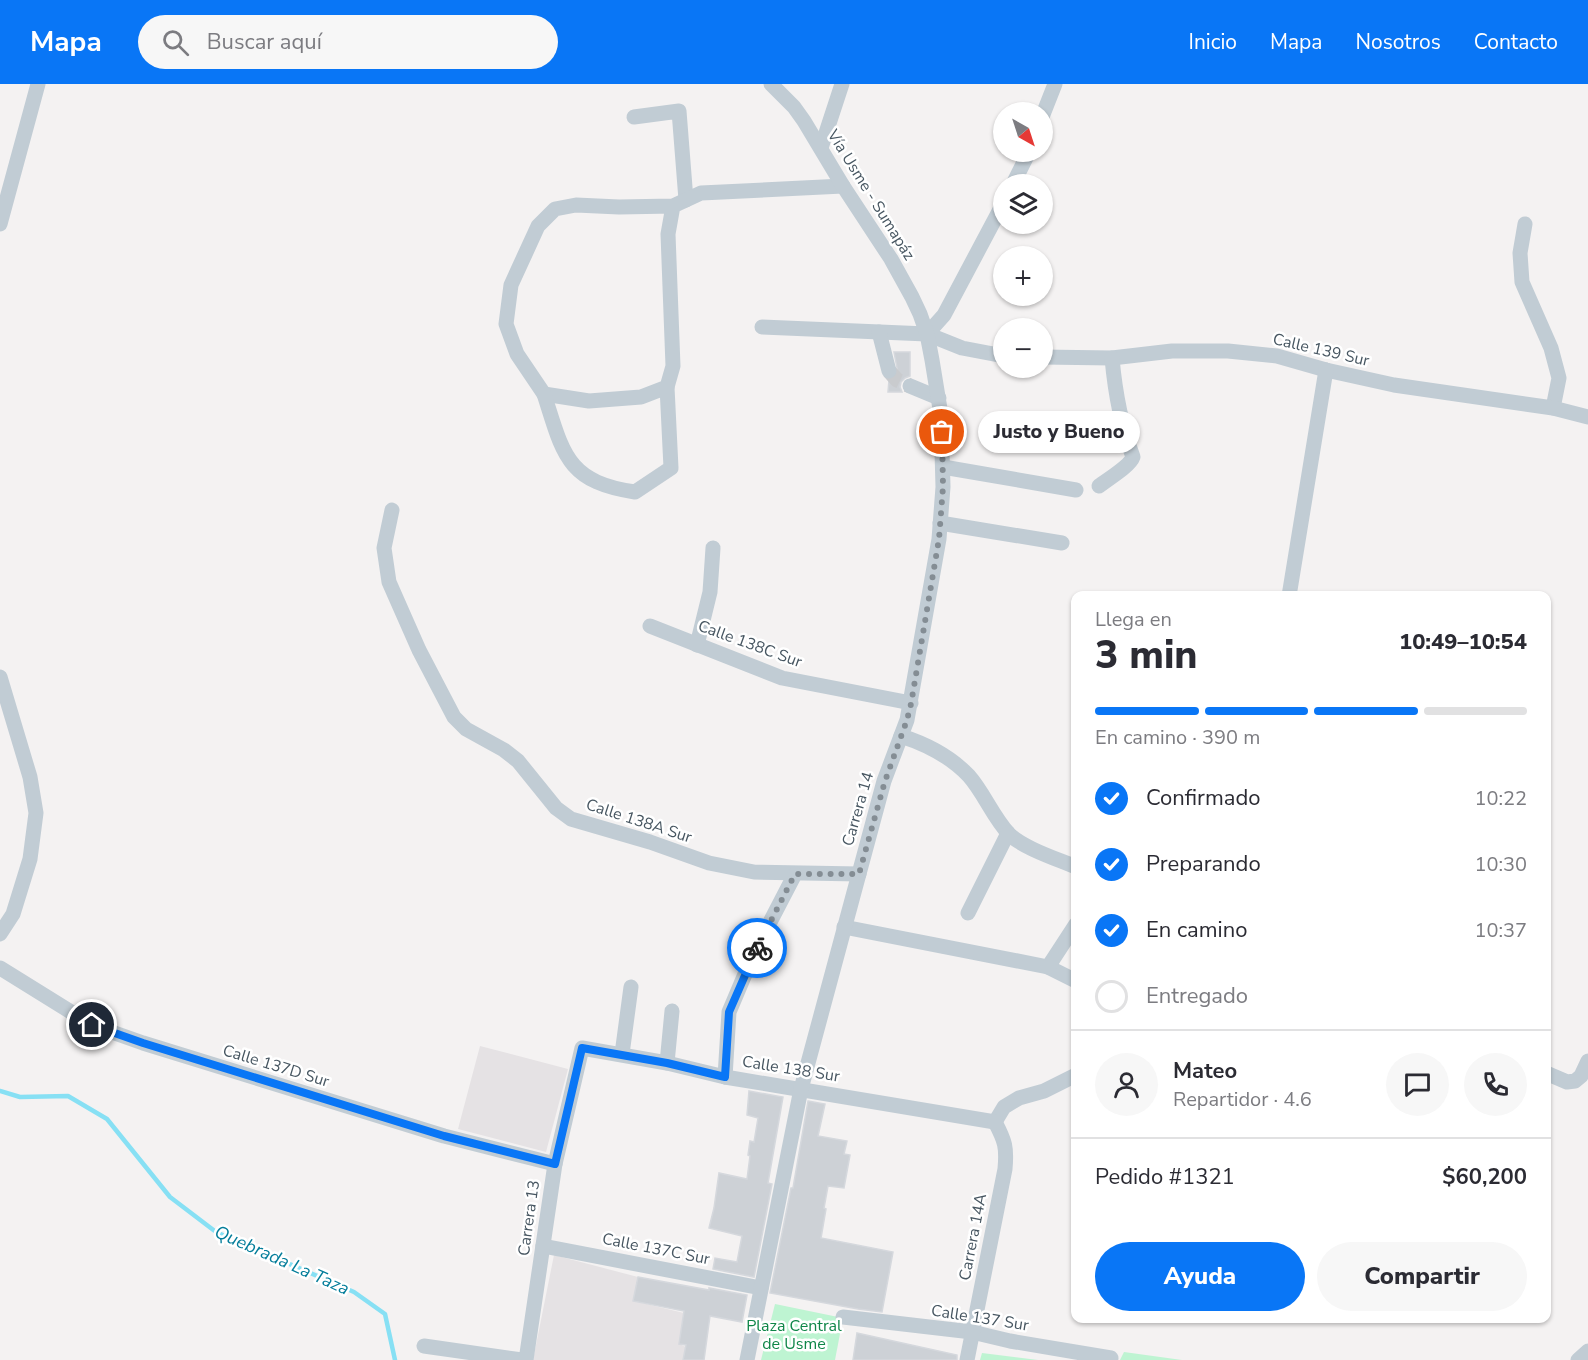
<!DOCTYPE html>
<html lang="es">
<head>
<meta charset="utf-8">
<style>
  :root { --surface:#fff; --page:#f7f7f7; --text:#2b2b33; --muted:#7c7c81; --line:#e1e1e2; --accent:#0976f6 }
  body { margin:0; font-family:"Nunito Sans",sans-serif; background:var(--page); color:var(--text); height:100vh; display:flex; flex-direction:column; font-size:22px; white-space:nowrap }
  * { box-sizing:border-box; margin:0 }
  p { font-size:20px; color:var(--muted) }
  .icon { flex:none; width:33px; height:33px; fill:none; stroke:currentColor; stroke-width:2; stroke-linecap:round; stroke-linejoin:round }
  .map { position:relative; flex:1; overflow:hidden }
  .details { position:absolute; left:1071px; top:507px; width:480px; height:732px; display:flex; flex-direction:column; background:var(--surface); border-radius:12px; box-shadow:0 2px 4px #0004 }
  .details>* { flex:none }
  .needle { width:39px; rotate:141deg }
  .tools { position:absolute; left:993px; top:18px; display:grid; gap:12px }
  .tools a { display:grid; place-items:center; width:60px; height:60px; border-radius:50%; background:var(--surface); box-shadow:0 2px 4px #0004; font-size:30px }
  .pin { position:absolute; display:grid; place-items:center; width:51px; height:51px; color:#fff; margin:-26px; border:3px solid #fff; border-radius:50%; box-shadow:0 2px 6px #0007 }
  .courier { position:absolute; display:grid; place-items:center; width:60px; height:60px; margin:-30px; border:4px solid #0976f6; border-radius:50%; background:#fff; color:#222; box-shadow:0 2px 8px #0007 }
  .bubble { position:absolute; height:42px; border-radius:21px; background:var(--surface); box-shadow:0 2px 4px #0004; font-size:20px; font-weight:800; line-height:42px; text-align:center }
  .summary em { font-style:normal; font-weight:800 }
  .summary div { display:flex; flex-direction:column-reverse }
  .summary { display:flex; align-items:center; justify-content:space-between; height:102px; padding:0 24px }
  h1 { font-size:39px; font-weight:800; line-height:45px }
  .bar { display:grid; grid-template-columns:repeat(4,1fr); gap:9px 6px; align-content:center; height:72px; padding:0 24px }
  .bar i { height:8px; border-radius:4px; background:var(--line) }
  .bar .current { background:var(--accent) }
  .bar p { grid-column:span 4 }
  .line { display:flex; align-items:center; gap:15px; padding:0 24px; border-top:2px solid var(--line) }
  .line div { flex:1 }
  .round { display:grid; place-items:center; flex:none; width:63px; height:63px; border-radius:32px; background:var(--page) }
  ol { padding:0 24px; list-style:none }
  li { display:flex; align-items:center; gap:18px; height:66px }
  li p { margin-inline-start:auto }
  li .icon { padding:6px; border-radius:50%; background:var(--accent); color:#fff; stroke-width:4 }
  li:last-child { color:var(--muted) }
  li i { width:33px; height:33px; border:3px solid var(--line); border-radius:50% }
  .primary-button { display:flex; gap:12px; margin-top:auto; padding:12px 24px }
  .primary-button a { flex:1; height:69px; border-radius:36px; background:var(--accent); color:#fff; font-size:24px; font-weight:800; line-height:69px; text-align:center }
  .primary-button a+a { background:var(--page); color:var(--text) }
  header { display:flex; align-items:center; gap:36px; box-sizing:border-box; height:84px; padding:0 30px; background:var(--accent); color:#fff }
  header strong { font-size:28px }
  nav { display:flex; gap:33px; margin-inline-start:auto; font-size:21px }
  .search { width:420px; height:54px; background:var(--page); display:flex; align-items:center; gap:15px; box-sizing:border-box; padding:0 21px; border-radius:33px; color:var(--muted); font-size:22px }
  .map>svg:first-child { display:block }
</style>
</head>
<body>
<header>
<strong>Mapa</strong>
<div class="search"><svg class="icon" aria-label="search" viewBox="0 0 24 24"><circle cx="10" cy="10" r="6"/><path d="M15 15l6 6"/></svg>Buscar aquí</div>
<nav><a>Inicio</a><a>Mapa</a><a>Nosotros</a><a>Contacto</a></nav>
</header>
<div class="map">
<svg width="1588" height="1276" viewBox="0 0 1588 1276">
  <rect width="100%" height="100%" fill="#f4f2f2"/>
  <g fill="#e5e2e4">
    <path d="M480 962 568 985 546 1068 458 1045Z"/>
    <path d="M554 1171 638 1193 634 1217 684 1229 679 1260 686 1263 683 1276H533Z"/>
  </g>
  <g fill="#bef4d2">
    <path d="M775 1220 843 1234 835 1276H761Z"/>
    <path d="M1124 1268 1182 1276H1120Z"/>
    <path d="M982 1269 1038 1276H980Z"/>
  </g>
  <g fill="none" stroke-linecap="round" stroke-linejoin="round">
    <path stroke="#87e0f4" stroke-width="4.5" d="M0 1007 20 1013 68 1012 107 1035 170 1113 216 1148 354 1208 385 1230 395 1276"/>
  </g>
  <g fill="#cdd1d6" stroke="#d5d8dd" stroke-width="1.5">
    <path d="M894 268H910V292L905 294 901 298 900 303 902 308H888L889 296 895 294 898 289Z"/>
    <path d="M749 1007 783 1013 768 1099 772 1100 754 1193 713 1185 715 1174 737 1178 742 1152 709 1144 714 1124 719 1089 747 1095 750 1072 748 1071 750 1057 754 1058 758 1034 747 1031Z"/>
    <path d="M808 1017 825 1020 818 1052 847 1057 844 1070 850 1071 844 1104 828 1102 824 1124 826 1125 821 1154 893 1168 882 1228 858 1225 770 1209 791 1104H793Z"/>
    <path d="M638 1193 709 1206V1204L747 1211 742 1238 710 1232 704 1276H683L686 1261 679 1260 684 1227 633 1217Z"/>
    <path d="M857 1249 957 1271V1276H853Z"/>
  </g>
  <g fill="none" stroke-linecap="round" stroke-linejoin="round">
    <path stroke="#c9cbce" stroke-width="15" stroke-dasharray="15 8" stroke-linecap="butt" d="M889 287 897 296 910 302"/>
    <g stroke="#c1ccd4" stroke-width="15">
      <path d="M634 33 679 27 686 116"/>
      <path d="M1042 33 1055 0"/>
      <path d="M821 64 842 0"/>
      <path d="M1013 100 1029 68"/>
      <path d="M673 122 668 150 673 282 667 303 641 313 589 317 544 310 517 270 506 240 511 201 538 142 555 125 576 121 619 123 673 122 701 109 843 102"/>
      <path d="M0 140 38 0"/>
      <path d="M1525 140 1520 169 1522 198 1551 264 1559 294 1553 324"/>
      <path d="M762 243 927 250 962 264 1004 272"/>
      <path d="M879 248 889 287"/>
      <path d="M927 250 944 231 1004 118"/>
      <path d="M1042 273 1112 274 1172 267H1228L1277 272 1326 286 1394 301 1553 324 1588 333"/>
      <path d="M910 302 939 314"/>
      <path d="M544 310C563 369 566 398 635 408L671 384 667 303"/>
      <path d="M943 383 1076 406"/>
      <path d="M1099 402C1108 395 1130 382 1133 373 1121 341 1115 308 1112 274"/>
      <path d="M392 426 384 464 389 498 419 566 454 633 466 645 504 666 518 677 556 724 571 735 650 758 709 779 754 788 859 790"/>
      <path d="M940 439 1062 459"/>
      <path d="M1289 512 1326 286"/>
      <path d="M650 542 782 594 911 619"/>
      <path d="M697 561 710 508 713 464"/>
      <path d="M0 593 30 693 36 729 30 775 13 830 0 850"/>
      <path d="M901 652C926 660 951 673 969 692 984 709 993 733 1009 750 1023 764 1057 775 1076 783"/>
      <path d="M968 829 1008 749"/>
      <path d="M844 843 1048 883 1076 897"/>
      <path d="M1048 883 1076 840"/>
      <path d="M0 884 92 941 143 959 444 1052 555 1080"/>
      <path d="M622 970 631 903"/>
      <path d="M667 979 672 927"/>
      <path d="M1546 989 1567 998 1575 997 1581 992 1588 977"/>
      <path d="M725 993 729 928 754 869 795 790"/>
      <path d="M995 1038 1004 1023 1019 1014 1044 1007 1076 991"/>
      <path d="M543 1162 761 1204"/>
      <path d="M843 1233 972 1248 1010 1257 1111 1274"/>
      <path d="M424 1262 522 1276"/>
      <path d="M526 1276 555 1080 582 964 667 979 725 993 995 1038"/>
      <path d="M747 1276 801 1005 884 697 907 636 939 455 943 403 941 331 932 276 927 250 920 230 912 213 891 175 843 102 804 37 794 23 771 0"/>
      <path d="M967 1276 1005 1085C1007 1063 1005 1057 995 1038"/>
      <path d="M1578 1276 1588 1267"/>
    </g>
  </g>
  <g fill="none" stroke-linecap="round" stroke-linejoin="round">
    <path stroke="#848d94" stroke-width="6" stroke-dasharray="0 10.8" d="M757 864 795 790H859L885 697 907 636 911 620 939 455 943 403 942 348"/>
    <path stroke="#0976f6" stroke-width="8" d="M92 941 143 959 444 1052 555 1080 582 964 667 979 725 993 729 928 757 864"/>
  </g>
  <g text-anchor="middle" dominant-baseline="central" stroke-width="5" stroke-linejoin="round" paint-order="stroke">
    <g font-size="16" fill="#475661" stroke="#fff">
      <text transform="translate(871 111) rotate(58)">Vía Usme - Sumapáz</text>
      <text transform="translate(1321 266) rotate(13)">Calle 139 Sur</text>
      <text transform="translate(750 560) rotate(20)">Calle 138C Sur</text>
      <text transform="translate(858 725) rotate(-74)">Carrera 14</text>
      <text transform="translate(639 737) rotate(18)">Calle 138A Sur</text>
      <text transform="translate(276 982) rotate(17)">Calle 137D Sur</text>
      <text transform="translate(791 985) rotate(9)">Calle 138 Sur</text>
      <text transform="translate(529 1134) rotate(-82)">Carrera 13</text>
      <text transform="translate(973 1153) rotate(-79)">Carrera 14A</text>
      <text transform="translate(656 1165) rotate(11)">Calle 137C Sur</text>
      <text transform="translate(980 1234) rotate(9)">Calle 137 Sur</text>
    </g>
    <g font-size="16" fill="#0f8648" stroke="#fff">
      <text x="794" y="1242">Plaza Central<tspan x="794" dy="18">de Usme</tspan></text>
    </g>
    <g font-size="18" font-style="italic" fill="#037d9a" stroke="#fff">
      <text transform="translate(282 1176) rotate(24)">Quebrada La Taza</text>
    </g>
  </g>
</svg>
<div class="tools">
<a><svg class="needle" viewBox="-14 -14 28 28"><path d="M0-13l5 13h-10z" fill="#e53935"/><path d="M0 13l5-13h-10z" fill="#7c7c81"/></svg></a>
<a><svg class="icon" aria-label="layers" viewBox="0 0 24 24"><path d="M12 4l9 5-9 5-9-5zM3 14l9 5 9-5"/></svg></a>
<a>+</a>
<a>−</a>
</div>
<div class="pin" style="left:942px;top:348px;background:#ea580c"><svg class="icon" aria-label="bag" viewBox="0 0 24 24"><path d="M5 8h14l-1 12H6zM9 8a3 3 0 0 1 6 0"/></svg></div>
<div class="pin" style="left:92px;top:941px;background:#1f2937"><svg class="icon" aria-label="home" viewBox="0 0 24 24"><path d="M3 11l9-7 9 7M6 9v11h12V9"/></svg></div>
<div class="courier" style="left:757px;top:864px"><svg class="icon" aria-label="bike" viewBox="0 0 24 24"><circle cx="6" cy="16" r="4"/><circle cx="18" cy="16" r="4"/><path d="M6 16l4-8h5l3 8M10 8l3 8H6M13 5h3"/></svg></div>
<div class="bubble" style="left:978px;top:327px;width:162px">Justo y Bueno</div>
<section class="details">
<div class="summary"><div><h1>3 min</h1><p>Llega en</p></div><em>10:49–10:54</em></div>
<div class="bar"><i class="current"></i><i class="current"></i><i class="current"></i><i></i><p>En camino · 390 m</p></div>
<ol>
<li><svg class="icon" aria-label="check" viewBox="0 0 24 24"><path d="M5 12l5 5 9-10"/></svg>Confirmado<p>10:22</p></li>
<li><svg class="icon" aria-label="check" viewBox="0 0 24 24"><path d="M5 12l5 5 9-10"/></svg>Preparando<p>10:30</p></li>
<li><svg class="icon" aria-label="check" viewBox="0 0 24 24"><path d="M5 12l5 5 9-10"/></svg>En camino<p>10:37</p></li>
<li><i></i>Entregado</li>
</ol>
<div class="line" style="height:108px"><a class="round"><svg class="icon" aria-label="person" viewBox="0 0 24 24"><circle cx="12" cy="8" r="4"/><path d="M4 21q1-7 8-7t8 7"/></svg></a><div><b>Mateo</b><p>Repartidor · 4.6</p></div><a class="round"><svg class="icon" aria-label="chat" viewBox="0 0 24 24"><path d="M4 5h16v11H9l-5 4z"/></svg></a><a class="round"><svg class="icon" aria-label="phone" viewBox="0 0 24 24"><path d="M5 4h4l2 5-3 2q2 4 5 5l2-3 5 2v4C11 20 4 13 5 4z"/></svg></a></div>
<div class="line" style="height:78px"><div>Pedido #1321</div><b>$60,200</b></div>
<div class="primary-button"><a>Ayuda</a><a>Compartir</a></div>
</section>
</div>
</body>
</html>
